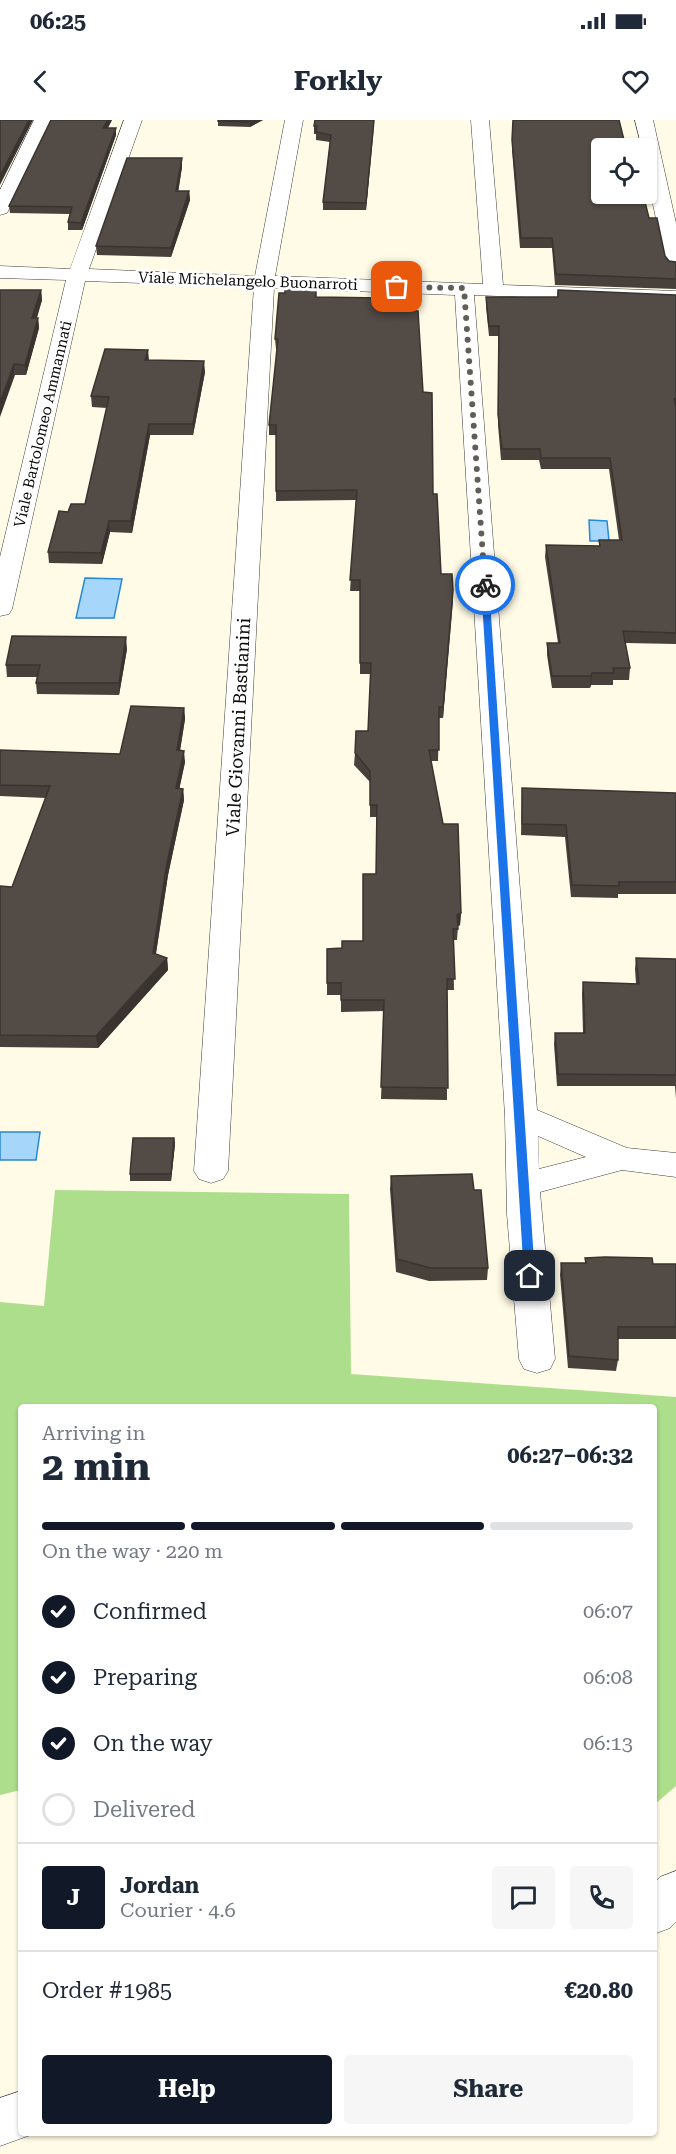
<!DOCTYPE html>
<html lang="en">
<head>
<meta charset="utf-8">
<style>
  :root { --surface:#fff; --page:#f6f6f7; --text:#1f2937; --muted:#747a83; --line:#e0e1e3; --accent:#111827 }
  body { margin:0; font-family:"Roboto Serif",serif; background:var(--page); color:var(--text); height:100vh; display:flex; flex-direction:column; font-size:22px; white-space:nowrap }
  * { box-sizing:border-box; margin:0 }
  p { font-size:20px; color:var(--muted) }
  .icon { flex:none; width:33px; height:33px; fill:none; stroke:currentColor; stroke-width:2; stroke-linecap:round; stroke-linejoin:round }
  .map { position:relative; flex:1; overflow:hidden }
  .side { position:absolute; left:18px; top:1284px; width:639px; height:732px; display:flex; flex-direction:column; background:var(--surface); border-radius:6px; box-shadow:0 2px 4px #0004 }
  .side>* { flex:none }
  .fabs { position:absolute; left:591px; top:18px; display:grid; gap:12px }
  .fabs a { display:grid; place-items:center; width:66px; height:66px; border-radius:6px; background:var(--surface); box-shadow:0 2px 4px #0004; font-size:30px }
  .pin { position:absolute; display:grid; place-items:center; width:51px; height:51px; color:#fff; margin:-26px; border-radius:12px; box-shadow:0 3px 9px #0006 }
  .courier { position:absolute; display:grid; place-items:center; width:60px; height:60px; margin:-30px; border:4px solid #1a73e8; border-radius:50%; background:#fff; color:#222; box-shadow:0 2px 8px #0007 }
  .summary em { font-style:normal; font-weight:700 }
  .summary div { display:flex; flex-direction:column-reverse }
  .summary { display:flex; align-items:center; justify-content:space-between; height:102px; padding:0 24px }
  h1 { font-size:39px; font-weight:700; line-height:45px }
  .bar { display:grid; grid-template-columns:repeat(4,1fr); gap:9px 6px; align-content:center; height:72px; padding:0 24px }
  .bar i { height:8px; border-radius:4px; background:var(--line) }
  .bar .active { background:var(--accent) }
  .bar p { grid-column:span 4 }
  .line { display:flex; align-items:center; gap:15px; padding:0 24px; border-top:2px solid var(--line) }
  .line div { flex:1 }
  .round { display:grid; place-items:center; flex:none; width:63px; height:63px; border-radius:6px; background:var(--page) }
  ol { padding:0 24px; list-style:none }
  li { display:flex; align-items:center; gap:18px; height:66px }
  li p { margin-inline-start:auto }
  li .icon { padding:6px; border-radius:50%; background:var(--accent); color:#fff; stroke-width:4 }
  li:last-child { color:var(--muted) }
  li i { width:33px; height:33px; border:3px solid var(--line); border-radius:50% }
  .button { display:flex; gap:12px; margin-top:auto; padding:12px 24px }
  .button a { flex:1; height:69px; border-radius:6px; background:var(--accent); color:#fff; font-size:24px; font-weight:700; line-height:69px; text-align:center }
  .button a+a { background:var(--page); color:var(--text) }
  .status { display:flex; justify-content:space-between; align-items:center; height:42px; padding:0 30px; background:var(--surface); direction:ltr }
  .status svg { height:16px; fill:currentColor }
  header { display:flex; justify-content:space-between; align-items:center; height:78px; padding:0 24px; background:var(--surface); font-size:27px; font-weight:700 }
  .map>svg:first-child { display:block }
</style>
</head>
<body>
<div class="status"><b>06:25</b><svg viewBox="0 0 49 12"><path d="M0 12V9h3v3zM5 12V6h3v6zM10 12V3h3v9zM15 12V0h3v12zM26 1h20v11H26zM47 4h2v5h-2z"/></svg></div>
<header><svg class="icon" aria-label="back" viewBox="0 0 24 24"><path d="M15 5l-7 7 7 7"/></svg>Forkly<svg class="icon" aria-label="heart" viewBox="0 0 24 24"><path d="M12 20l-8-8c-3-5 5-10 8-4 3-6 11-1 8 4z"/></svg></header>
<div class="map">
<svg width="676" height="2034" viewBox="0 0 676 2034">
  <rect width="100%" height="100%" fill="#fffbe6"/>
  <path fill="#acde8c" d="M55 1070 349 1074 351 1254 676 1277V1666L654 1685V1287H21V1670L0 1675V1182L44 1186Z"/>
  <g fill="#a6d7fb" stroke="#2889d8" stroke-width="1.5">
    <path d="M589 400 607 401 609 421H590Z"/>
    <path d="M85 458 122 459 114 498H76Z"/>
    <path d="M0 1012H40L36 1040H0Z"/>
  </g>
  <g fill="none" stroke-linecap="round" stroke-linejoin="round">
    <g stroke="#3d3d3d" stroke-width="1">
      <g id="street">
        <path d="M34 0H52L9 89 7 93 0 95V70Z"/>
        <path d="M124 0H142L89 149 255 156 285 0H303L275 156 483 164 471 0H489L503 165 676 171V183L474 175 537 990 627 1028 676 1033V1057L622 1050 540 1072 555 1239 550 1249 537 1253 524 1249 519 1239 507 1094 505 996 455 175 274 168 228 1051 223 1059 211 1063 199 1059 194 1051 254 167 85 161 12 489 9 494 0 496V437L66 160 0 158V146L70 149ZM538 1016 586 1037 539 1049Z"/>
        <path d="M635 0H653L676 103V151L669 149 666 145 646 52V28H642Z"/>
        <path d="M676 1751V1802L670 1808 654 1814V1763L660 1757Z"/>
        <path d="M21 1971V2013H36L0 2026V1978Z"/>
      </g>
    </g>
    <use href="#street" fill="#fff" fill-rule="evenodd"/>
  </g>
  <g fill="#47403b">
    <path d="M112 0 108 8H116V15L82 110H68V102L70 94 10 93 9 86Z"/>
    <path d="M218 0H263L250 7 218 6Z"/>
    <path d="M374 0 366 90H323V82L330 22 316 20V14H314V6Z"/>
    <path d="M513 0 602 28 649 98 665 136 669 141 676 142V169L555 165 552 128H520L512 30Z"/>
    <path d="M182 47 178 71H189L190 80 171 137 97 135 96 126Z"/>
    <path d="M0 170H41L42 180 37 198H38L39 208 26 255H15Z"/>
    <path d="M558 170 676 175V524L625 523 630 548 629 560H613V565H591L590 568H552L547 535V523H558L545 437 546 425 599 426V420H619L609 349H541L539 340H501L498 305V216H489L486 187V177H557Z"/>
    <path d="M317 177 383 191 423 272 441 454 453 470 443 598H439L438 641H431L461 793 460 805 458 806 457 820H453L454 870H447V980L381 979 384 891 341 892V875H327V829L342 828 363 821 376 754 377 697H370V662L354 645 355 633 368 611 371 554H360V471H350L356 380 276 381V315H269V305L277 229H276L275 219Z"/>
    <path d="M149 240 205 252 193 315H150L132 413 110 412 102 444 49 443 48 432 68 392 85 384 107 288 92 287 91 276Z"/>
    <path d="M127 529 119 575 37 574 36 563 37 557H7L6 545Z"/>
    <path d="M184 588 185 599 180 631 185 642 179 669H183L184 680 168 755 156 834 167 838 168 850 98 928 0 927V766L12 767 46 678 0 676V630L120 634Z"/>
    <path d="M522 668 676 673V774H618V778L571 777 565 717 521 715Z"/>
    <path d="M636 838 676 839V979L675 966H557L554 924 555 913H583L582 874 583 862 636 864 635 849Z"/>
    <path d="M174 1018 175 1024 171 1061H130V1054Z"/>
    <path d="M391 1056 474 1070 488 1148 487 1160 429 1161 396 1152 390 1069Z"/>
    <path d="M585 1138 653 1144 676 1148V1219H618V1240L616 1251 568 1248 560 1155 561 1143H585Z"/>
  </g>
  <g fill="#3a3430">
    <path d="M29 0H33L0 65V56Z"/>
    <path d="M108 0H112L104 14 103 8Z"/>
    <path d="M253 0H263L250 7V2Z"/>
    <path d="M374 0V6L366 90V83Z"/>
    <path d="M116 8V15L82 110 81 103Z"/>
    <path d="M182 38V47L177 80 176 71Z"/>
    <path d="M189 71 190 80 171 137V128Z"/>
    <path d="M41 170 42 180 33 208 32 198Z"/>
    <path d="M38 198 39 208 26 255 25 245Z"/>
    <path d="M148 230 149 240H145Z"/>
    <path d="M204 241 205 252 193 315V304Z"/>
    <path d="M14 244 15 255 0 297V283Z"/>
    <path d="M149 304 150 315 132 413 131 401Z"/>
    <path d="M109 401 110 412 102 444 101 433Z"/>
    <path d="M453 470V481L443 598V587Z"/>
    <path d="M126 517 127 529 119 575V563Z"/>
    <path d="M592 553 591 565 590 568 591 556Z"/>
    <path d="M184 588 185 599 178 642 177 630Z"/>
    <path d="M184 631 185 642 177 680 176 668Z"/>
    <path d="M183 669 184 680 168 755 154 845 153 833 167 743Z"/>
    <path d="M461 793 460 805 457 807V795Z"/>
    <path d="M167 838 168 850 98 928 96 916Z"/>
    <path d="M174 1018 175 1024 171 1061V1054Z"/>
  </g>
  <g fill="#534b45" stroke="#3a3430" stroke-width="1.5">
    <path d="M0 0H29L0 56Z"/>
    <path d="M51 0H108L103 8H116L81 103 68 102 72 87 9 86Z"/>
    <path d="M218 0H253L250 2 218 1Z"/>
    <path d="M315 0H374L366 83 323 82 331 15 316 12 317 6H314Z"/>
    <path d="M513 0H619L626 28H602V74H643L649 98H657L665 136 669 141 676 142V159L556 154 552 118H521L512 20Z"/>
    <path d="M127 38H182L176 71H189L171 128 96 126Z"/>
    <path d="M285 166H316V177L382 178 383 191H418L423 272 432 273 433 374H437L441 454H452L453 470 443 587H439V630H429L443 704H458L461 793 457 795 458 809H453L455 859H447L448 968 381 967 384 880H341V863H327V829L342 828V821H363V754H376L377 685H370V651L355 633 356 611H368L371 543H360V460H350L357 370 276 371V305H269L278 219H275L279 173H285Z"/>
    <path d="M0 170H41L32 198H38L25 245 14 244 0 283Z"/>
    <path d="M558 170 676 175V279H674L676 287V513L623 511 630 548H613L614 553H592L591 556H552L547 523H560L546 425 600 426 599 420H622L610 338H541L540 329H502L498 294 499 206H489L486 177H558Z"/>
    <path d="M105 229 148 230 145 240 204 241 193 304H149L131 401H109L101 433 48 432 59 391 68 392 71 384H85L109 277 91 276Z"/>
    <path d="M12 516 126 517 119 563H36L40 545H6Z"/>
    <path d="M131 586 184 588 177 630 184 631 176 668 183 669 167 743 153 833 167 838 96 916 0 915V766L12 767 50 666 0 665V630L120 634Z"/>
    <path d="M522 668 676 673V762H619V766L572 765 566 705 522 704Z"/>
    <path d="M636 838 676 839V955L558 954 555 913H585L583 862 639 864Z"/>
    <path d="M133 1018H174L171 1054H130Z"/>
    <path d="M472 1054 474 1070H481L488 1148H430L397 1139 391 1056Z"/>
    <path d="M605 1137 652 1138 653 1144H676V1207H618V1240L569 1236 561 1143H586L585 1138Z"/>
  </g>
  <path fill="#1a73e8" d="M485 463 489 465 535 1156 530 1160 524 1156 481 465Z"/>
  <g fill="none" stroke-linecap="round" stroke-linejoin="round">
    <path stroke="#605e57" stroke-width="6" stroke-dasharray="0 10.8" d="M397 167 464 168 485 465"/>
  </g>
  <g text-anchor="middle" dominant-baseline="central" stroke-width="6" stroke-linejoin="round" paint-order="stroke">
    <g font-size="15" fill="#0a0a0a" stroke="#fff">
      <text transform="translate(248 161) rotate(2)">Viale Michelangelo Buonarroti</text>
      <text transform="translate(43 304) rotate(-77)">Viale Bartolomeo Ammannati</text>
    </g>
    <g font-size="18" fill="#0a0a0a" stroke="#fff">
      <text transform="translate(238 607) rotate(-87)">Viale Giovanni Bastianini</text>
    </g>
  </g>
</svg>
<div class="fabs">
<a><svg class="icon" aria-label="locate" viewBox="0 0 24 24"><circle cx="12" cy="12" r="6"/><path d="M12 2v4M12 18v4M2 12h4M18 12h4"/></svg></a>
</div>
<div class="pin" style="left:397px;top:167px;background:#ea580c"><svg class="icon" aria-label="bag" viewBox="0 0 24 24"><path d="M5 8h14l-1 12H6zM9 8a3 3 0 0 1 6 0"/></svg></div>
<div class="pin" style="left:530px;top:1156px;background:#1f2937"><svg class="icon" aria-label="home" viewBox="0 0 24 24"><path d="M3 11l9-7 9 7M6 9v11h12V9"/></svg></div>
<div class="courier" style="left:485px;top:465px"><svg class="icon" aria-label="bike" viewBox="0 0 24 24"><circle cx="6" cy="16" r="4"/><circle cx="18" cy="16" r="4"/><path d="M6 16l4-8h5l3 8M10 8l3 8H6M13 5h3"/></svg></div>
<section class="side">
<div class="summary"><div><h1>2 min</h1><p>Arriving in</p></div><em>06:27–06:32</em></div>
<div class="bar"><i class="active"></i><i class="active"></i><i class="active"></i><i></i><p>On the way · 220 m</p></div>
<ol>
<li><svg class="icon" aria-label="check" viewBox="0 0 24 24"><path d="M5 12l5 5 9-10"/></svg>Confirmed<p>06:07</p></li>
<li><svg class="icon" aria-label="check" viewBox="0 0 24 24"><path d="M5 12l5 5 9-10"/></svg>Preparing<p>06:08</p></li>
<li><svg class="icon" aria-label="check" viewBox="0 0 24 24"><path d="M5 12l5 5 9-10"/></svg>On the way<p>06:13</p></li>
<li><i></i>Delivered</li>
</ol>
<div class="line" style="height:108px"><b class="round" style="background:var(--accent);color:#fff">J</b><div><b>Jordan</b><p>Courier · 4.6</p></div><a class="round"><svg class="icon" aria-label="chat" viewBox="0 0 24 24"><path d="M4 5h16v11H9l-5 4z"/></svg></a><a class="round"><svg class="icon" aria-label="phone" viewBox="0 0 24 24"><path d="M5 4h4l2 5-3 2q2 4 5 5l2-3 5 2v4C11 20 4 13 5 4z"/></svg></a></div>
<div class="line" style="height:78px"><div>Order #1985</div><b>€20.80</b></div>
<div class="button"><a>Help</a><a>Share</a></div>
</section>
</div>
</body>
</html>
